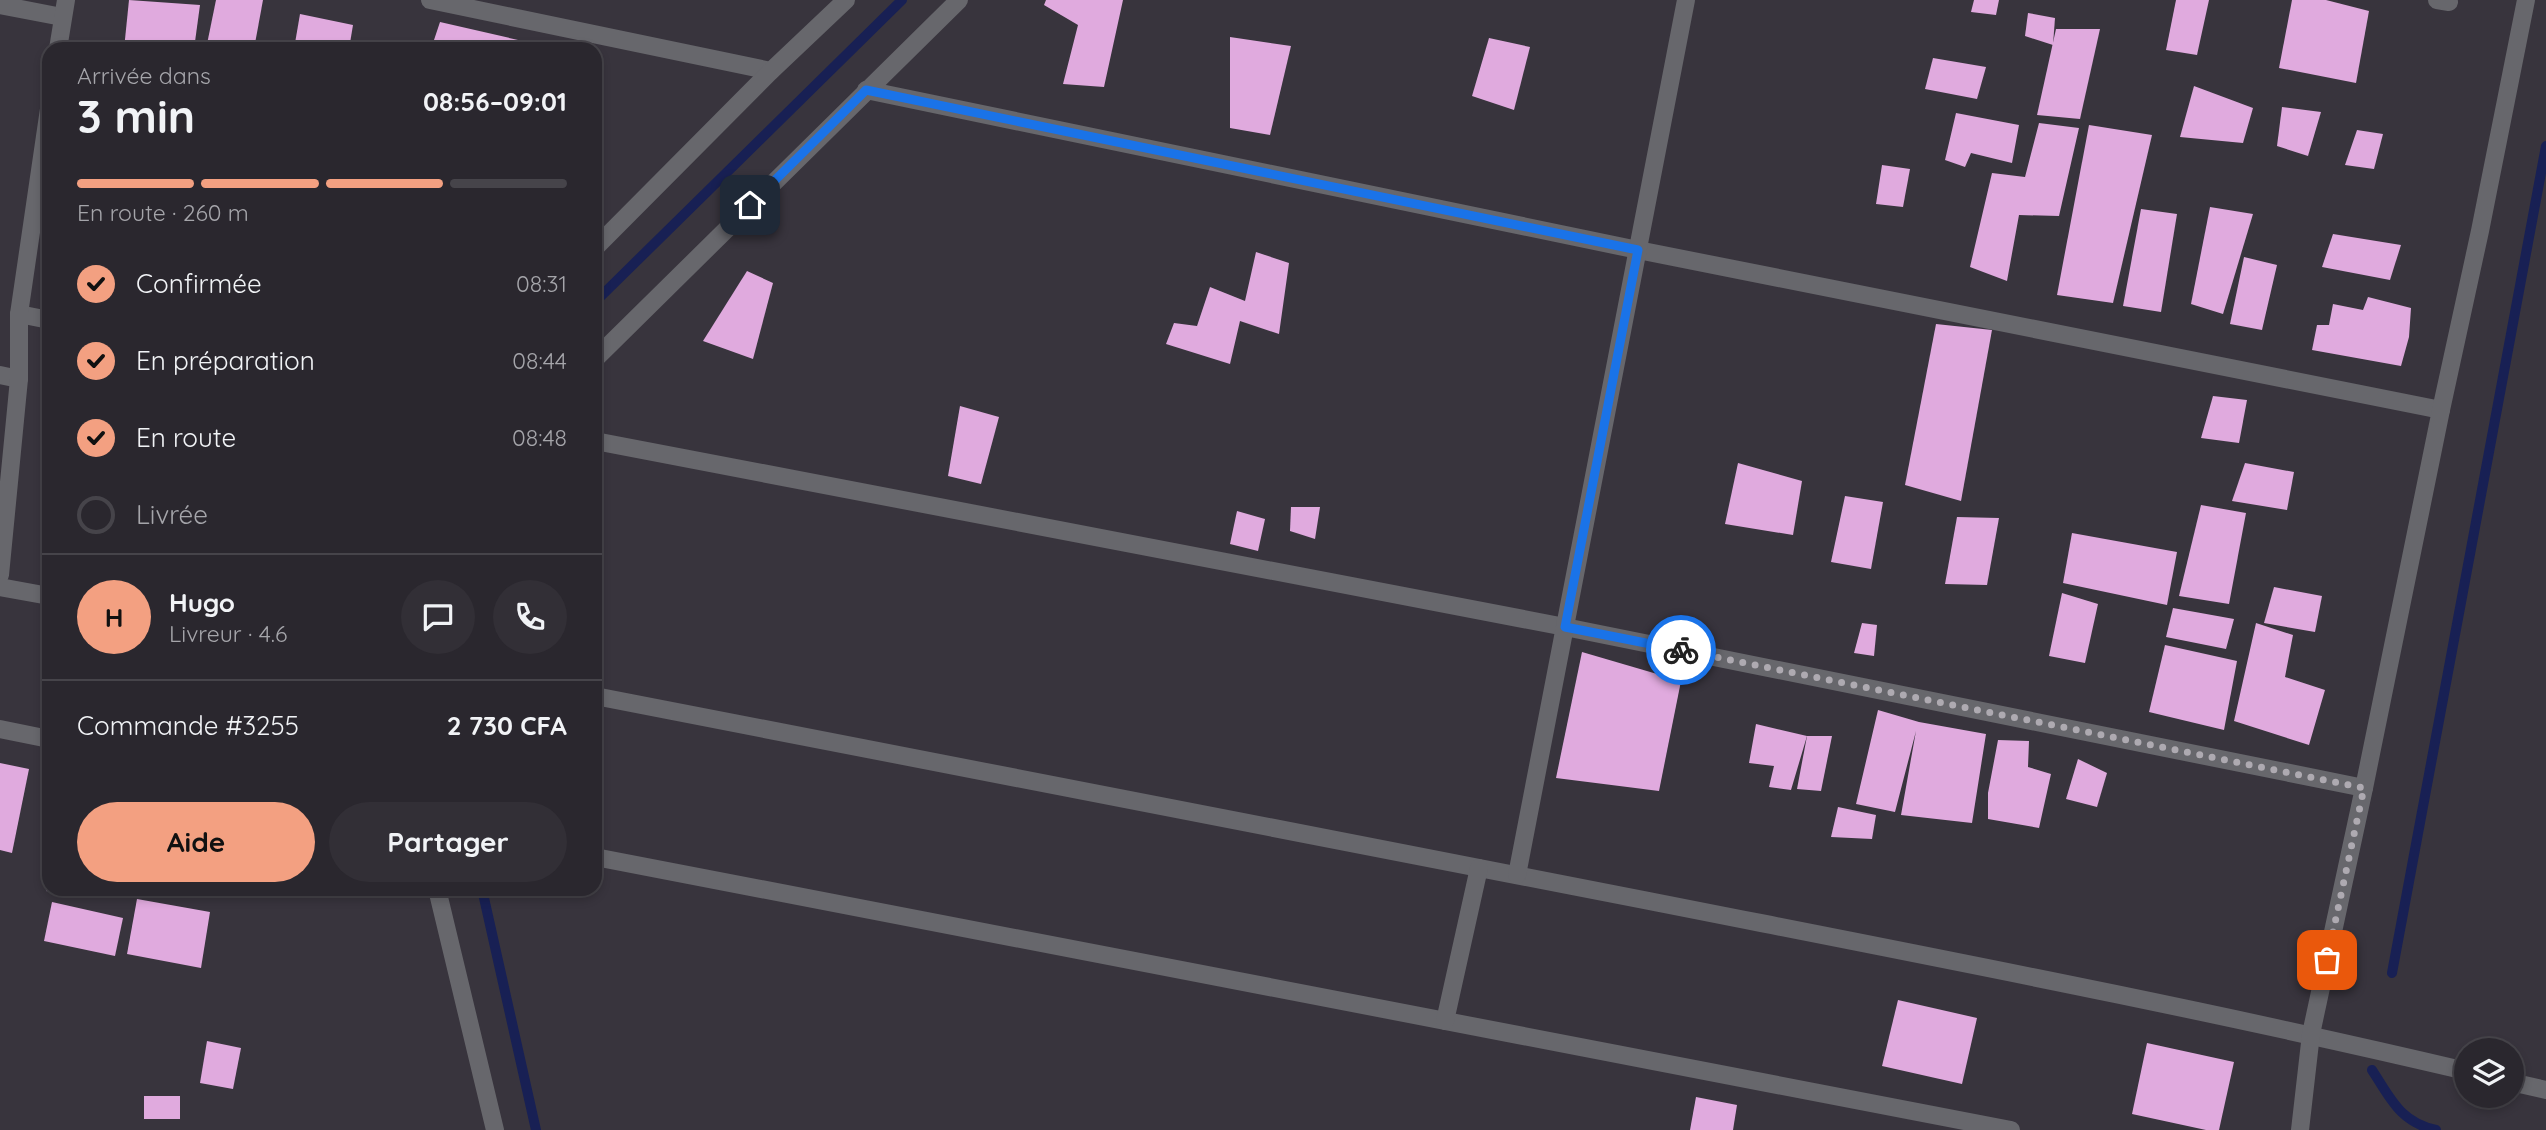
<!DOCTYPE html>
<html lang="fr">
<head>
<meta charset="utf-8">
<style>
  :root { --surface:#2a272e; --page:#322f36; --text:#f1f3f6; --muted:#a5a5aa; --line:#46444a; --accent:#f3a081 }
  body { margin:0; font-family:Quicksand,sans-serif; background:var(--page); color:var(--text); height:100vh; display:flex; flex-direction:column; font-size:26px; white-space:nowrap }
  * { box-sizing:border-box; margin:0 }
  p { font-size:23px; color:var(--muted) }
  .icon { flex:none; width:38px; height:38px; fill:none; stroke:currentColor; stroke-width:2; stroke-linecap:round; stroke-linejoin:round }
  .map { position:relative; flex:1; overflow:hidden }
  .drawer { position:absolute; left:42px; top:42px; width:560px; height:854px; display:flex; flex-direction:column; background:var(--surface); border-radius:21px; box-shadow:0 4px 10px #0003,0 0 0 2px var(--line) }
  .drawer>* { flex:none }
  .tools { position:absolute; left:2454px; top:1038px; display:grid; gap:14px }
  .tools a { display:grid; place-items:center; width:70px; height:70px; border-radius:50%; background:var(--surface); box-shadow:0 4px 10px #0003,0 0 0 2px var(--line); font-size:35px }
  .pin { position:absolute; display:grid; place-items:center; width:60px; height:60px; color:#fff; margin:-30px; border-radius:14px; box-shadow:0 4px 10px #0006 }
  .courier { position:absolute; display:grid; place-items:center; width:70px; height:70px; margin:-35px; border:5px solid #1a73e8; border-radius:50%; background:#fff; color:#222; box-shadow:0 2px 9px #0007 }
  .head em { font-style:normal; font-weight:700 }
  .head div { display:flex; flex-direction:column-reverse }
  .head { display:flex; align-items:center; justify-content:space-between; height:119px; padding:0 35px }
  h1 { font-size:46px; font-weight:700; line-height:52px }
  .bar { display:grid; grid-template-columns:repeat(4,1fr); gap:10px 7px; align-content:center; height:84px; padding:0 35px }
  .bar i { height:9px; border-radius:5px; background:var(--line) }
  .bar .current { background:var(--accent) }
  .bar p { grid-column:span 4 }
  .line { display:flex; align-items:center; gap:18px; padding:0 35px; border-top:2px solid var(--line) }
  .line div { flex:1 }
  .round { display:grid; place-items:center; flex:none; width:74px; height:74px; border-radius:37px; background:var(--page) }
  ol { padding:0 35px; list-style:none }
  li { display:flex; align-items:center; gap:21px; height:77px }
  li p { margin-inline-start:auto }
  li .icon { padding:7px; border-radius:50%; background:var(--accent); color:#111; stroke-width:4 }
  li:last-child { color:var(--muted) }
  li i { width:38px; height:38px; border:4px solid var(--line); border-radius:50% }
  .primary-button { display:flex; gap:14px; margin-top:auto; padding:14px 35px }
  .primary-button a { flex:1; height:80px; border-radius:42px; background:var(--accent); color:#111; font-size:28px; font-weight:700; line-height:80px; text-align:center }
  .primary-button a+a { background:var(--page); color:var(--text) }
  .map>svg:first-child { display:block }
</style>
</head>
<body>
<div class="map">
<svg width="2546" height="1130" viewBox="0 0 2546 1130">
  <rect width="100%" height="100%" fill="#38343d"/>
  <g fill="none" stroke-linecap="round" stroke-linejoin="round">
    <g stroke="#182054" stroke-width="10">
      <path d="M595 302 902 0"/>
      <path d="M482 889 536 1130"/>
      <path d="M2392 973 2546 146"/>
      <path d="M2372 1070C2391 1099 2400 1122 2436 1130"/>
    </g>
  </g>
  <g fill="#e0aade">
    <path d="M129 0 200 5 194 49H124Z"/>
    <path d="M216 0H263L254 49H206Z"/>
    <path d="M1046 0H1123L1104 87 1063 84 1078 25 1044 5Z"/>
    <path d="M1974 0H1999L1996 15 1971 12Z"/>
    <path d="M2176 0H2209L2197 55 2166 50Z"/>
    <path d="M2292 0H2326L2369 11 2356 83 2279 68Z"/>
    <path d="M2028 13 2055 18 2053 45 2025 36Z"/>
    <path d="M300 14 353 25 349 49H294Z"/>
    <path d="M440 22 527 42 545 49H431Z"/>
    <path d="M2056 29H2100L2080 119 2037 115Z"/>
    <path d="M1230 37 1291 46 1270 135 1230 128Z"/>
    <path d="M1489 38 1530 47 1514 110 1472 96Z"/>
    <path d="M1933 58 1986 67 1977 99 1925 89Z"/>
    <path d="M2194 86 2253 108 2243 143 2180 137Z"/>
    <path d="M2282 107 2321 112 2308 156 2277 146Z"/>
    <path d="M1956 113 2019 125 2012 163 1971 153 1965 167 1945 160Z"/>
    <path d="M2039 123 2079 128 2059 216 2019 215 2007 281 1970 267 1992 173 2025 177Z"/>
    <path d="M2089 125 2152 135 2113 303 2057 295Z"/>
    <path d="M2357 130 2383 134 2374 169 2345 165Z"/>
    <path d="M1882 165 1910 169 1903 207 1876 204Z"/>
    <path d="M2210 207 2253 214 2223 314 2191 304Z"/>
    <path d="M2141 209 2177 214 2161 312 2123 306Z"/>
    <path d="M2333 234 2401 245 2390 280 2322 267Z"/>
    <path d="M1256 252 1289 263 1279 334 1240 321 1230 364 1166 344 1174 323 1197 326 1210 287 1245 301Z"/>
    <path d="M2244 257 2277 265 2262 330 2230 324Z"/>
    <path d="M747 271 773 283 753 359 703 341Z"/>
    <path d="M2368 297 2411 308 2409 337 2401 366 2312 350 2317 325H2329L2333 304 2363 310Z"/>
    <path d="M1936 324 1992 330 1961 501 1905 485Z"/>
    <path d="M2213 396 2247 400 2239 443 2201 438Z"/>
    <path d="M960 406 999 417 981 484 948 476Z"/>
    <path d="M41 436 49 438V456L40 454Z"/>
    <path d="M1738 463 1802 481 1793 535 1725 524Z"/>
    <path d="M2245 463 2294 472 2287 510 2232 501Z"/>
    <path d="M1845 496 1883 502 1871 569 1831 562Z"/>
    <path d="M2201 505 2246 513 2229 604 2179 596Z"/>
    <path d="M1291 507H1320L1315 539 1290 531Z"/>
    <path d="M1237 511 1265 519 1258 551 1230 544Z"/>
    <path d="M1957 517 1999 518 1987 585 1945 584Z"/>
    <path d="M2072 533 2177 552 2167 605 2063 583Z"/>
    <path d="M2274 587 2322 596 2315 632 2264 623Z"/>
    <path d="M2062 593 2098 604 2085 663 2049 656Z"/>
    <path d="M2173 608 2234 619 2226 649 2166 637Z"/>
    <path d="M1862 623 1877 625 1874 656 1854 653Z"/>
    <path d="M2256 623 2293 635 2285 677 2325 690 2309 745 2234 721Z"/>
    <path d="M2165 645 2237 661 2224 730 2149 712Z"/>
    <path d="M1582 652 1681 681 1659 791 1556 778Z"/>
    <path d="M1878 710 1919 722 1986 734 1972 823 1901 815 1916 731 1895 812 1856 804Z"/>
    <path d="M1756 724 1807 736 1791 790 1769 787 1774 766 1749 763Z"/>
    <path d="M1807 736H1832L1821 791 1797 789Z"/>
    <path d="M1998 740 2029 741 2028 767 2051 774 2039 828 1988 819V793Z"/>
    <path d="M2078 759 2107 773 2097 807 2066 799Z"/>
    <path d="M0 763 29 769 12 853 0 850Z"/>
    <path d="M1838 807 1876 815 1872 839 1831 837Z"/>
    <path d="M48 879 49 889H86L85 898 46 891Z"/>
    <path d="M137 899 210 912 201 968 127 954Z"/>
    <path d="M52 902 123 918 115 956 44 941Z"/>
    <path d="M1898 1000 1977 1018 1962 1084 1882 1066Z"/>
    <path d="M207 1041 241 1048 233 1089 200 1083Z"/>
    <path d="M2147 1043 2234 1062 2219 1130H2206L2132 1114Z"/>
    <rect x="144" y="1096" width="36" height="23"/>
    <path d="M1696 1097 1737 1105 1733 1130H1690Z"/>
  </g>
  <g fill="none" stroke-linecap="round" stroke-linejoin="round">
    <g stroke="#67676c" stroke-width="18">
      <path d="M430 0 771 71"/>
      <path d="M2437 0 2449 2"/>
      <path d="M0 5 62 17"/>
      <path d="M58 49 66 0"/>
      <path d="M866 90 1638 250 2441 410"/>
      <path d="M595 248 771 71 846 0"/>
      <path d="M19 314 49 320"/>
      <path d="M595 359 959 0"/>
      <path d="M0 375 19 379"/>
      <path d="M595 441 1565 627 2364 788"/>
      <path d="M0 575 19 379V314L49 109"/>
      <path d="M0 587 49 596"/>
      <path d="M595 696C947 762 1298 832 1649 901 1922 955 2195 1007 2466 1071"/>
      <path d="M0 729 49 739"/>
      <path d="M595 857 2011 1130"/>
      <path d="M1517 875 1686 0"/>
      <path d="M437 889 495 1130"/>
      <path d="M1445 1021 1479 868"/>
      <path d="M2511 1082 2546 1090"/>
      <path d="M2300 1130 2311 1034 2364 788 2441 410 2480 231 2526 0"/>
    </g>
  </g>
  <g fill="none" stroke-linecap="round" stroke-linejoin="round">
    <path stroke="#aeaab1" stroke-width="7" stroke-dasharray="0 12.6" d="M1681 650 2364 788 2327 960"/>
    <path stroke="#1a73e8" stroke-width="9" d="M750 205 866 90 1638 250 1565 627 1681 650"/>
  </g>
</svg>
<div class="tools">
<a><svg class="icon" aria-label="layers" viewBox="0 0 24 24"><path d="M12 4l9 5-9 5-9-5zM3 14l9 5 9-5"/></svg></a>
</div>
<div class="pin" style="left:2327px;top:960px;background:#ea580c"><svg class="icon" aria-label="bag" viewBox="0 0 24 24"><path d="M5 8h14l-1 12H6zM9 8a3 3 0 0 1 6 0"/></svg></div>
<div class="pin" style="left:750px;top:205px;background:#1f2937"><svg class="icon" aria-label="home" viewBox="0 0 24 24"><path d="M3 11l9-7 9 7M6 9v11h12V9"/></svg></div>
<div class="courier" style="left:1681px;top:650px"><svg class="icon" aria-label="bike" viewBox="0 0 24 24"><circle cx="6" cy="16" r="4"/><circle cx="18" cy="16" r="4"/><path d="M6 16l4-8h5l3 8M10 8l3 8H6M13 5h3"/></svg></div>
<section class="drawer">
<div class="head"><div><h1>3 min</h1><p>Arrivée dans</p></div><em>08:56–09:01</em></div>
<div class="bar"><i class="current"></i><i class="current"></i><i class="current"></i><i></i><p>En route · 260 m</p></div>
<ol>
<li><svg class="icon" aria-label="check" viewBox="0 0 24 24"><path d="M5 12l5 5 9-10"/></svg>Confirmée<p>08:31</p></li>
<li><svg class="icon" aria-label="check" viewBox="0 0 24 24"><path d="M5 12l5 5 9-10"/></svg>En préparation<p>08:44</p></li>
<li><svg class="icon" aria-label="check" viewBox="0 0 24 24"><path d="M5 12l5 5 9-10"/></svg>En route<p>08:48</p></li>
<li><i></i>Livrée</li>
</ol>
<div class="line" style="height:126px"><b class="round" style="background:var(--accent);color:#111">H</b><div><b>Hugo</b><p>Livreur · 4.6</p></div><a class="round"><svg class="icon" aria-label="chat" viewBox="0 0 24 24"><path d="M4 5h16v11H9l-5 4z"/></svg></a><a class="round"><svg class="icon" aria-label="phone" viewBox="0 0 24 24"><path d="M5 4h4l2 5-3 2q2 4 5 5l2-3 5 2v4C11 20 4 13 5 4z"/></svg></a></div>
<div class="line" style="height:91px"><div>Commande #3255</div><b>2 730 CFA</b></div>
<div class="primary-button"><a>Aide</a><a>Partager</a></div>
</section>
</div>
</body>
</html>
